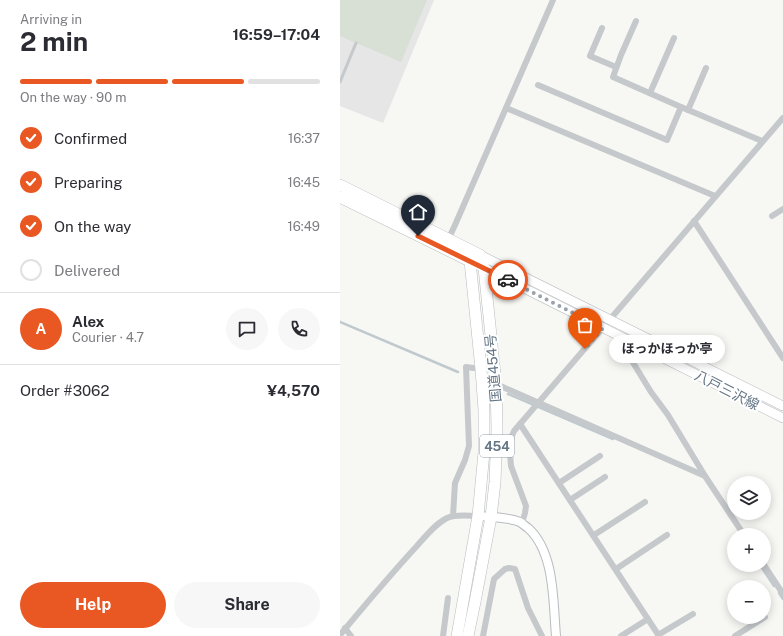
<!DOCTYPE html>
<html lang="en">
<head>
<meta charset="utf-8">
<style>
  :root { --surface:#fff; --page:#f7f7f7; --text:#2b2b33; --muted:#7c7c81; --line:#e1e1e2; --accent:#e95822 }
  body { margin:0; font-family:"Public Sans","Noto Sans JP",sans-serif; background:var(--page); color:var(--text); height:100vh; display:flex; flex-direction:column; font-size:15px; white-space:nowrap }
  * { box-sizing:border-box; margin:0 }
  p { font-size:13px; color:var(--muted) }
  .icon { flex:none; width:22px; height:22px; fill:none; stroke:currentColor; stroke-width:2; stroke-linecap:round; stroke-linejoin:round }
  .map { position:relative; flex:1; overflow:hidden }
  .side { display:flex; flex-direction:column; background:var(--surface); width:340px }
  .side>* { flex:none }
  .buttons { position:absolute; left:387px; top:476px; display:grid; gap:8px }
  .buttons a { display:grid; place-items:center; width:44px; height:44px; border-radius:50%; background:var(--surface); box-shadow:0 2px 10px #0003; font-size:20px }
  .pin { position:absolute; display:grid; place-items:center; width:34px; height:34px; color:#fff; margin:-41px -17px; border-radius:50% 50% 50% 0; rotate:-45deg; box-shadow:0 0 4px #0007 }
  .pin .icon { rotate:45deg }
  .courier { position:absolute; display:grid; place-items:center; width:40px; height:40px; margin:-20px; border:3px solid #e95822; border-radius:50%; background:#fff; color:#222; box-shadow:0 1px 5px #0007 }
  .bubble { position:absolute; height:28px; border-radius:14px; background:var(--surface); box-shadow:0 2px 10px #0003; font-size:13px; font-weight:700; line-height:28px; text-align:center }
  .overview em { font-style:normal; font-weight:700 }
  .overview div { display:flex; flex-direction:column-reverse }
  .overview { display:flex; align-items:center; justify-content:space-between; height:68px; padding:0 20px }
  h1 { font-size:26px; font-weight:700; line-height:30px }
  .bar { display:grid; grid-template-columns:repeat(4,1fr); gap:6px 4px; align-content:center; height:48px; padding:0 20px }
  .bar i { height:5px; border-radius:3px; background:var(--line) }
  .bar .on { background:var(--accent) }
  .bar p { grid-column:span 4 }
  .line { display:flex; align-items:center; gap:10px; padding:0 20px; border-top:1px solid var(--line) }
  .line div { flex:1 }
  .round { display:grid; place-items:center; flex:none; width:42px; height:42px; border-radius:21px; background:var(--page) }
  ol { padding:0 20px; list-style:none }
  li { display:flex; align-items:center; gap:12px; height:44px }
  li p { margin-inline-start:auto }
  li .icon { padding:4px; border-radius:50%; background:var(--accent); color:#fff; stroke-width:4 }
  li:last-child { color:var(--muted) }
  li i { width:22px; height:22px; border:2px solid var(--line); border-radius:50% }
  .cta { display:flex; gap:8px; margin-top:auto; padding:8px 20px }
  .cta a { flex:1; height:46px; border-radius:24px; background:var(--accent); color:#fff; font-size:16px; font-weight:700; line-height:46px; text-align:center }
  .cta a+a { background:var(--page); color:var(--text) }
  main { display:flex; flex:1; min-height:0 }
  .map>svg:first-child { display:block }
</style>
</head>
<body>
<main>
<section class="side">
<div class="overview"><div><h1>2 min</h1><p>Arriving in</p></div><em>16:59–17:04</em></div>
<div class="bar"><i class="on"></i><i class="on"></i><i class="on"></i><i></i><p>On the way · 90 m</p></div>
<ol>
<li><svg class="icon" aria-label="check" viewBox="0 0 24 24"><path d="M5 12l5 5 9-10"/></svg>Confirmed<p>16:37</p></li>
<li><svg class="icon" aria-label="check" viewBox="0 0 24 24"><path d="M5 12l5 5 9-10"/></svg>Preparing<p>16:45</p></li>
<li><svg class="icon" aria-label="check" viewBox="0 0 24 24"><path d="M5 12l5 5 9-10"/></svg>On the way<p>16:49</p></li>
<li><i></i>Delivered</li>
</ol>
<div class="line" style="height:72px"><b class="round" style="background:var(--accent);color:#fff">A</b><div><b>Alex</b><p>Courier · 4.7</p></div><a class="round"><svg class="icon" aria-label="chat" viewBox="0 0 24 24"><path d="M4 5h16v11H9l-5 4z"/></svg></a><a class="round"><svg class="icon" aria-label="phone" viewBox="0 0 24 24"><path d="M5 4h4l2 5-3 2q2 4 5 5l2-3 5 2v4C11 20 4 13 5 4z"/></svg></a></div>
<div class="line" style="height:52px"><div>Order #3062</div><b>¥4,570</b></div>
<div class="cta"><a>Help</a><a>Share</a></div>
</section>
<div class="map">
<svg width="443" height="636" viewBox="0 0 443 636">
  <rect width="100%" height="100%" fill="#f7f7f4"/>
  <path fill="#e5e6e5" d="M0 0H94L43 123 0 106Z"/>
  <path fill="#d8dfd5" d="M0 0H87L61 62 0 36Z"/>
  <g fill="none" stroke-linecap="round" stroke-linejoin="round">
    <g stroke="#bfc9ce" stroke-width="2.5">
      <path d="M0 322 118 372"/>
      <path d="M168 394 273 439"/>
      <path d="M420 565 434 586"/>
      <path d="M439 593 443 599"/>
    </g>
    <g stroke="#b7bcc1" stroke-width="10">
      <path id="secondary" d="M138 516C151 517 167 517 180 522 183 524 185 526 188 528 215 552 213 602 216 636"/>
    </g>
    <g stroke="#b8bcc0" stroke-width="10">
      <g id="primary">
        <path d="M136 257 140 255 443 406"/>
        <path d="M130 261 443 418"/>
      </g>
    </g>
    <g stroke="#b7bbbe" stroke-width="12">
      <g id="highway">
        <path d="M0 185 140 255 144 268 156 384 157 429 155 482 151 517 135 602 128 636"/>
        <path d="M0 197 130 261 141 369 144 410V452L138 516 117 636"/>
      </g>
    </g>
    <path stroke="#c5c9cc" stroke-width="3" d="M0 82 16 43"/>
    <g stroke="#c5c9cc" stroke-width="6">
      <path d="M296 21 281 55 273 77 341 107 422 141"/>
      <path d="M262 28 250 56 276 67"/>
      <path d="M198 85 327 140 341 107"/>
      <path d="M310 93 334 38"/>
      <path d="M166 108 375 196"/>
      <path d="M348 110 366 68"/>
      <path d="M432 216 443 209"/>
      <path d="M354 221 443 358"/>
      <path d="M107 242 115 225 213 0"/>
      <path d="M281 337V343L311 392 328 415 365 476"/>
      <path d="M156 384 365 476 404 535"/>
      <path d="M180 424 319 636"/>
      <path d="M219 483 260 456"/>
      <path d="M230 500 265 477"/>
      <path d="M113 516 115 483 125 460 129 446 126 367 141 369"/>
      <path d="M182 523 185 513 186 506 171 466C170 455 169 440 174 431L443 118"/>
      <path d="M254 535 305 502"/>
      <path d="M424 565 443 594"/>
      <path d="M276 569 327 535"/>
      <path d="M5 628 11 636"/>
      <path d="M0 635C25 605 50 575 76 547 85 537 95 524 107 518 116 514 128 516 138 516"/>
      <path d="M318 635 353 614"/>
      <path d="M103 636 108 598"/>
      <path d="M143 636 154 579 165 569 169 568 175 569 188 608 202 636"/>
      <path d="M281 636 308 619"/>
      <path d="M395 636 425 617"/>
    </g>
    <use href="#secondary" stroke="#fff" stroke-width="8"/>
    <use href="#primary" stroke="#fff" stroke-width="9"/>
    <use href="#highway" stroke="#fff" stroke-width="11"/>
  </g>
  <g fill="none" stroke-linecap="round" stroke-linejoin="round">
    <path stroke="#98a3ac" stroke-width="4" stroke-dasharray="0 7.2" d="M168 280 263 328 245 349"/>
    <path stroke="#e95822" stroke-width="5" d="M78 236 168 280"/>
  </g>
  <g text-anchor="middle" dominant-baseline="central" stroke-width="4" stroke-linejoin="round" paint-order="stroke">
    <rect fill="#fff" stroke="#939faa" stroke-width="1" x="140" y="435" width="34" height="22" rx="3"/>
    <g font-size="13" font-weight="bold" fill="#657686">
      <text x="157" y="446">454</text>
    </g>
    <g font-size="14" fill="#657686" stroke="#fff">
      <text transform="translate(153 368) rotate(-95)">国道454号</text>
      <text transform="translate(387 390) rotate(27)">八戸三沢線</text>
    </g>
  </g>
</svg>
<div class="buttons">
<a><svg class="icon" aria-label="layers" viewBox="0 0 24 24"><path d="M12 4l9 5-9 5-9-5zM3 14l9 5 9-5"/></svg></a>
<a>+</a>
<a>−</a>
</div>
<div class="pin" style="left:245px;top:349px;background:#ea580c"><svg class="icon" aria-label="bag" viewBox="0 0 24 24"><path d="M5 8h14l-1 12H6zM9 8a3 3 0 0 1 6 0"/></svg></div>
<div class="pin" style="left:78px;top:236px;background:#1f2937"><svg class="icon" aria-label="home" viewBox="0 0 24 24"><path d="M3 11l9-7 9 7M6 9v11h12V9"/></svg></div>
<div class="courier" style="left:168px;top:280px"><svg class="icon" aria-label="car" viewBox="0 0 24 24"><path d="M5 17H2v-5l4-1 3-4h7l3 4 3 1v5h-3M9 17h6M6 11h13"/><circle cx="7" cy="17" r="2"/><circle cx="17" cy="17" r="2"/></svg></div>
<div class="bubble" style="left:269px;top:335px;width:116px">ほっかほっか亭</div>
</div>
</main>
</body>
</html>
